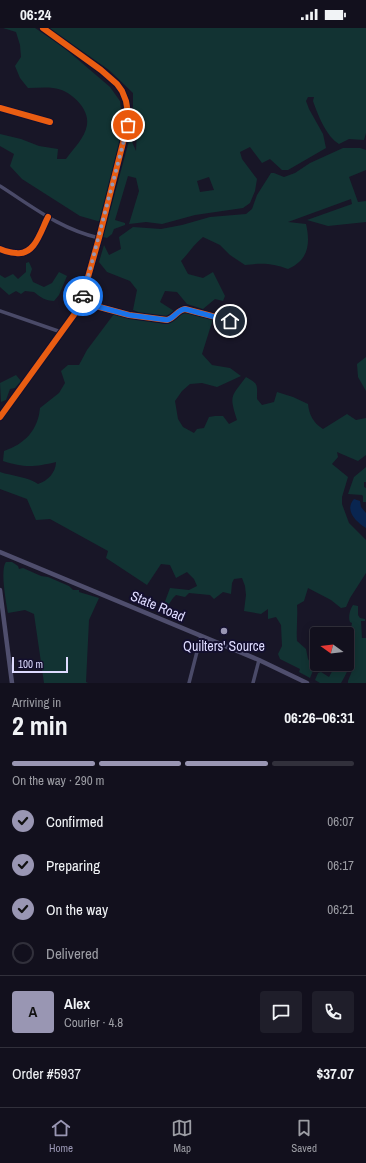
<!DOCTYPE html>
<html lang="en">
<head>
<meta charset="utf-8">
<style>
  :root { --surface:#12101d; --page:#1f1e2a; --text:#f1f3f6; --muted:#9c9da4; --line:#31303b; --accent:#9996b3 }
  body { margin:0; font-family:"Archivo Narrow",sans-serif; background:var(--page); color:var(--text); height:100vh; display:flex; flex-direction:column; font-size:15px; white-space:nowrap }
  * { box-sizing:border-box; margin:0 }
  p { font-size:13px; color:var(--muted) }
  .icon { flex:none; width:22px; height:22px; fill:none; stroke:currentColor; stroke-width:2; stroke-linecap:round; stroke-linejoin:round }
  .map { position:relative; height:655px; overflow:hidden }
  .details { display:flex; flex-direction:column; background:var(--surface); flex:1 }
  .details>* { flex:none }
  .needle { width:26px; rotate:285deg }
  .buttons { position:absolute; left:310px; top:599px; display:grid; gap:8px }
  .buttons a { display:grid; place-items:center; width:44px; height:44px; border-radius:4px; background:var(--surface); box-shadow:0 2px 10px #0003,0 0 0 1px var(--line); font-size:20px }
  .scale { position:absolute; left:12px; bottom:10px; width:56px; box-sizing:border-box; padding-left:4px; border:2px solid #dedbff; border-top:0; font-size:11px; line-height:14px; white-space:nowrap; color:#dedbff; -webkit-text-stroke:3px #130f2e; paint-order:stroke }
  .pin { position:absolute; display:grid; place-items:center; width:34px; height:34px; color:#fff; margin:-17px; border:2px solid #fff; border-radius:50%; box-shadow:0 1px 4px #0007 }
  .courier { position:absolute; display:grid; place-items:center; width:40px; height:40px; margin:-20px; border:3px solid #1a73e8; border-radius:50%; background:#fff; color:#222; box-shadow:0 1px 5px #0007 }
  .summary em { font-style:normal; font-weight:700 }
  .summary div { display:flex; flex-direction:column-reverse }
  .summary { display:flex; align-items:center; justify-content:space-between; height:68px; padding:0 12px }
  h1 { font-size:26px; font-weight:700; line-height:30px }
  .bar { display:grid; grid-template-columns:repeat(4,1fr); gap:6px 4px; align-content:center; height:48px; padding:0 12px }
  .bar i { height:5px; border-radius:3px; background:var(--line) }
  .bar .selected { background:var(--accent) }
  .bar p { grid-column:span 4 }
  .line { display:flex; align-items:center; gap:10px; padding:0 12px; border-top:1px solid var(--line) }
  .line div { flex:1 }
  .round { display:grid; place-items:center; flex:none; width:42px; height:42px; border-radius:4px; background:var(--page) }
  ol { padding:0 12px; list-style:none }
  li { display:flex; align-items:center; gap:12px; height:44px }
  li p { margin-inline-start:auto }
  li .icon { padding:4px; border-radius:50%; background:var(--accent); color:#111; stroke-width:4 }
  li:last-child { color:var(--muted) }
  li i { width:22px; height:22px; border:2px solid var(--line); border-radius:50% }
  .status { display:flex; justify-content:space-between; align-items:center; height:28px; padding:0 20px; background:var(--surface); direction:ltr }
  .status svg { height:11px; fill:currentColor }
  .tabs { display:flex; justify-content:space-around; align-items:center; height:56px; border-top:1px solid var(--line); background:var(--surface); font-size:11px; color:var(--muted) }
  .tabs a { display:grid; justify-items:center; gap:2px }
  .tabs .selected { color:var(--accent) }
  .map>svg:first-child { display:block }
</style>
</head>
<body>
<div class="status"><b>06:24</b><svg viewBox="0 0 49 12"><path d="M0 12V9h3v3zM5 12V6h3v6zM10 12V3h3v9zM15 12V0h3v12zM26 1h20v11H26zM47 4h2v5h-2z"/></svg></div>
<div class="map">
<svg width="366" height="655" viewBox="0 0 366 655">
  <rect width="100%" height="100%" fill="#181627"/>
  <g fill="#123333" fill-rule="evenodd">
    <path d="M3 0H35L62 18 110 59 120 73 121 82 124 88 122 103 101 194 80 188 22 151 10 138 14 126 0 118V106L21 111 39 118 58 121 57 131H66C73 121 85 110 87 97 90 80 69 61 53 60 45 59 36 60 28 60L20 50 15 38 21 29 20 17 16 4Z"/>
    <path d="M49 0H366V105L364 112 349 111 339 116C326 108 318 87 313 73L314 69H308L306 73 309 81 323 106 326 120 288 142H282L270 131 262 135 250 119 240 124 242 131 257 151 255 163 250 175 243 180 195 187 162 196 146 194 129 196 139 163 136 150 128 148 115 192 125 195V197L114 201 112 206 107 210 103 209 130 109 136 123 137 101 136 91 133 87V65L109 42ZM209 149 214 162 200 164 197 153Z"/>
    <path d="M343 120H360L366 122V142L349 149 358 174 366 173V194L328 198 307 192 352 176 351 171 288 194 306 196C309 209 310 224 299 234 296 237 292 239 288 241 272 235 262 235 245 237L230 227 220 217 203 209C194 216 189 225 181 233L188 246 203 250 213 244 225 268 223 273 215 271 203 281 187 276 177 264 165 263 160 274 174 283 165 289 148 288 133 282 137 262 130 253 107 244 99 234 104 217 109 227 121 221 119 209 133 199 161 201 182 197 210 189 246 186 252 181 257 167 271 145H274L284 149 295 145 310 135Z"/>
    <path d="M29 234 32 241 30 247 33 254 44 259 52 255 59 244 67 248 59 267 54 273C46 273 40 269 34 264L25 263 21 266 16 263 9 267 0 259V247L5 250 13 246 18 251 26 244V235Z"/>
    <path d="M185 283 213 291 202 326 212 337 230 340 241 348 217 359 202 355 190 356 182 363 175 373 178 391 183 399 194 405 197 401 204 400 209 389 215 388H223L229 396 237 392C229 367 231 369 246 349 259 356 257 357 257 371L262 377 274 374 277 364 293 369 308 376C309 386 313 395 323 401L347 386 356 392 366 390V427L358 433 337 424 338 429 332 436 348 449 342 469V476L349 495 366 512V545L350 570 346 579 341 580 331 572 308 560 304 573 297 577C298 589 296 601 297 613L306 621 308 631 314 640 310 650 299 644 300 641 280 631 278 626 282 618 281 597 276 589 268 591V581L261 586 244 583 246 567 245 558 242 550 234 551 232 555 231 566 223 564 214 571 210 567 189 565 185 569 176 567 173 570 167 579H163L170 560 189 562 197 558 194 551 187 544 176 550 170 537 161 536 147 557 106 530 108 523 50 491 36 492 27 471 0 461V444C12 448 29 449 38 456 48 453 56 444 56 434 35 439 24 440 3 433L4 423C25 416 38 402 40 380L59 365 65 355 61 343 68 337H79L87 322 114 286 165 296 174 292Z"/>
    <path d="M366 329V363L358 349 357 336Z"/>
    <path d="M16 347 21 353 15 360 10 361 6 372 1 374 0 355Z"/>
    <path d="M366 439V454H364V459L366 460V474H363V468L362 467 348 466 354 449Z"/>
    <path d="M6 534H12L18 538 19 541 23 540 41 548 48 549 69 558 73 562H79V564L99 570 89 592 86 654 88 655H44L34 586 25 582 8 585C6 574 0 541 6 534Z"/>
    <path d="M353 577 358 578V587L360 590 365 591V593H361L362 610H366V655H348V653C351 646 354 639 354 631 354 617 348 610 352 595L350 594C348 589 350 581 353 577Z"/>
    <path d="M347 623C353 634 347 645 341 655H320L315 652 318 645 321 644 329 649 336 636H347Z"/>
  </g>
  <path fill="#092550" d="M354 471 360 473 361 479 366 485V500C356 494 344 482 354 471Z"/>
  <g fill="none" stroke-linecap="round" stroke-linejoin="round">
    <g stroke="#4a4a68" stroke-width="3.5">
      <path d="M0 80 50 94"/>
      <path d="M0 158C33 179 60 201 99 210"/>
      <path d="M0 221C5 223 11 225 16 225 35 228 41 202 48 189"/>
      <path d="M81 274 129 287 167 292C175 290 177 282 185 281L231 293"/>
      <path d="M0 283 61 304"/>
      <path d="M189 655 201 608"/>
      <path d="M253 655 259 632"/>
    </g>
    <g stroke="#4f4e6d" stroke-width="4.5">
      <path d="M0 389 76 284 81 274 99 210 129 91 126 73 122 63 117 56 101 42 43 0"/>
      <path d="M0 524 259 632 307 655"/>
      <path d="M0 562 12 655"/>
    </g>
    <g stroke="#130f2e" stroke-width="8">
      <g id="cycleway">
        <path d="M0 80 50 94"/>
        <path d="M0 221C5 223 11 225 16 225 35 228 41 202 48 189"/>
        <path d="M81 274 129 287 167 292C175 290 177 282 185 281L231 293"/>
        <path d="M0 389 76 284 81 274 99 210 129 91 126 73 122 63 117 56 101 42 43 0"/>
      </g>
    </g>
    <use href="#cycleway" stroke="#e95d12" stroke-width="6"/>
  </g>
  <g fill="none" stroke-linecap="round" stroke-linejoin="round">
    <path stroke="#9996b3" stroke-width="4" stroke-dasharray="0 7.2" d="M83 268 128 97"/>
    <path stroke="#1a73e8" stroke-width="5" d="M83 268 81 274 129 287 167 292C175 290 177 282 185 281L230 293"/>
  </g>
  <circle fill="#9996b3" stroke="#130f2e" stroke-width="1.5" cx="224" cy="603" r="4"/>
  <g text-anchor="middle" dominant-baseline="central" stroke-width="4" stroke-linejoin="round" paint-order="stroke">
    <g font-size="14" fill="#dedbff" stroke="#130f2e">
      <text transform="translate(158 578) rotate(23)">State Road</text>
    </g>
    <g font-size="14" fill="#dedbff" stroke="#130f2e">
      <text x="224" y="618">Quilters' Source</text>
    </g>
  </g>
</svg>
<div class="buttons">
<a><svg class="needle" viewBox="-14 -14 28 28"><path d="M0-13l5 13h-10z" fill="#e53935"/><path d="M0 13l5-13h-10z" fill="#9c9da4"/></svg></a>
</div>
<div class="scale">100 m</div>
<div class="pin" style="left:128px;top:97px;background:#ea580c"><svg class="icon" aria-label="bag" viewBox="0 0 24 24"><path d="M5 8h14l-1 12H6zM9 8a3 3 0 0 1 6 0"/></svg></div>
<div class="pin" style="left:230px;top:293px;background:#1f2937"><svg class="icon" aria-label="home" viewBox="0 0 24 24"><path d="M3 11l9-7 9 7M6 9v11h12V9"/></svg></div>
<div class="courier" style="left:83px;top:268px"><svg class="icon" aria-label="car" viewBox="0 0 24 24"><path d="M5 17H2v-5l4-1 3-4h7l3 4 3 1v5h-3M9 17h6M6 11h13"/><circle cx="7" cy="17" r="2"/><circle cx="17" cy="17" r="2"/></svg></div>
</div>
<section class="details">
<div class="summary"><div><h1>2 min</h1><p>Arriving in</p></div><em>06:26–06:31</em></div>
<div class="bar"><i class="selected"></i><i class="selected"></i><i class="selected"></i><i></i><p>On the way · 290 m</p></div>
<ol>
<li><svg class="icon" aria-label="check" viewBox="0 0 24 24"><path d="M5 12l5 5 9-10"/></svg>Confirmed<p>06:07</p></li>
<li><svg class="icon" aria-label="check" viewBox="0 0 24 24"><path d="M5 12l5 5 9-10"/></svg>Preparing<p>06:17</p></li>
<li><svg class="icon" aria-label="check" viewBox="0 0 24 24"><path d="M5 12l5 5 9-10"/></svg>On the way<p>06:21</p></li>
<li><i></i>Delivered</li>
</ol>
<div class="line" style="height:72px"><b class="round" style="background:var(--accent);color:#111">A</b><div><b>Alex</b><p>Courier · 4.8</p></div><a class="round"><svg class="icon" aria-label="chat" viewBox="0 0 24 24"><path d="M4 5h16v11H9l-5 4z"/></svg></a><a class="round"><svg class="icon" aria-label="phone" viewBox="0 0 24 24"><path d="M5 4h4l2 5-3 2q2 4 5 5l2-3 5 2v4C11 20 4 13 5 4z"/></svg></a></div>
<div class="line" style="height:52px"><div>Order #5937</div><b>$37.07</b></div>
</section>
<nav class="tabs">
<a class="selected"><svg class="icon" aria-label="home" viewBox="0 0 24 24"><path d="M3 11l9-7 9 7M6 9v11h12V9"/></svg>Home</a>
<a><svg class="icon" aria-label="map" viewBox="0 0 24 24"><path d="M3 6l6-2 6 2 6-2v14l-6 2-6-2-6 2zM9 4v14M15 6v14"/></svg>Map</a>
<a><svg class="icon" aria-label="saved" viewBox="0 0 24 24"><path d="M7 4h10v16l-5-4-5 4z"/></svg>Saved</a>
</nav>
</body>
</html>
